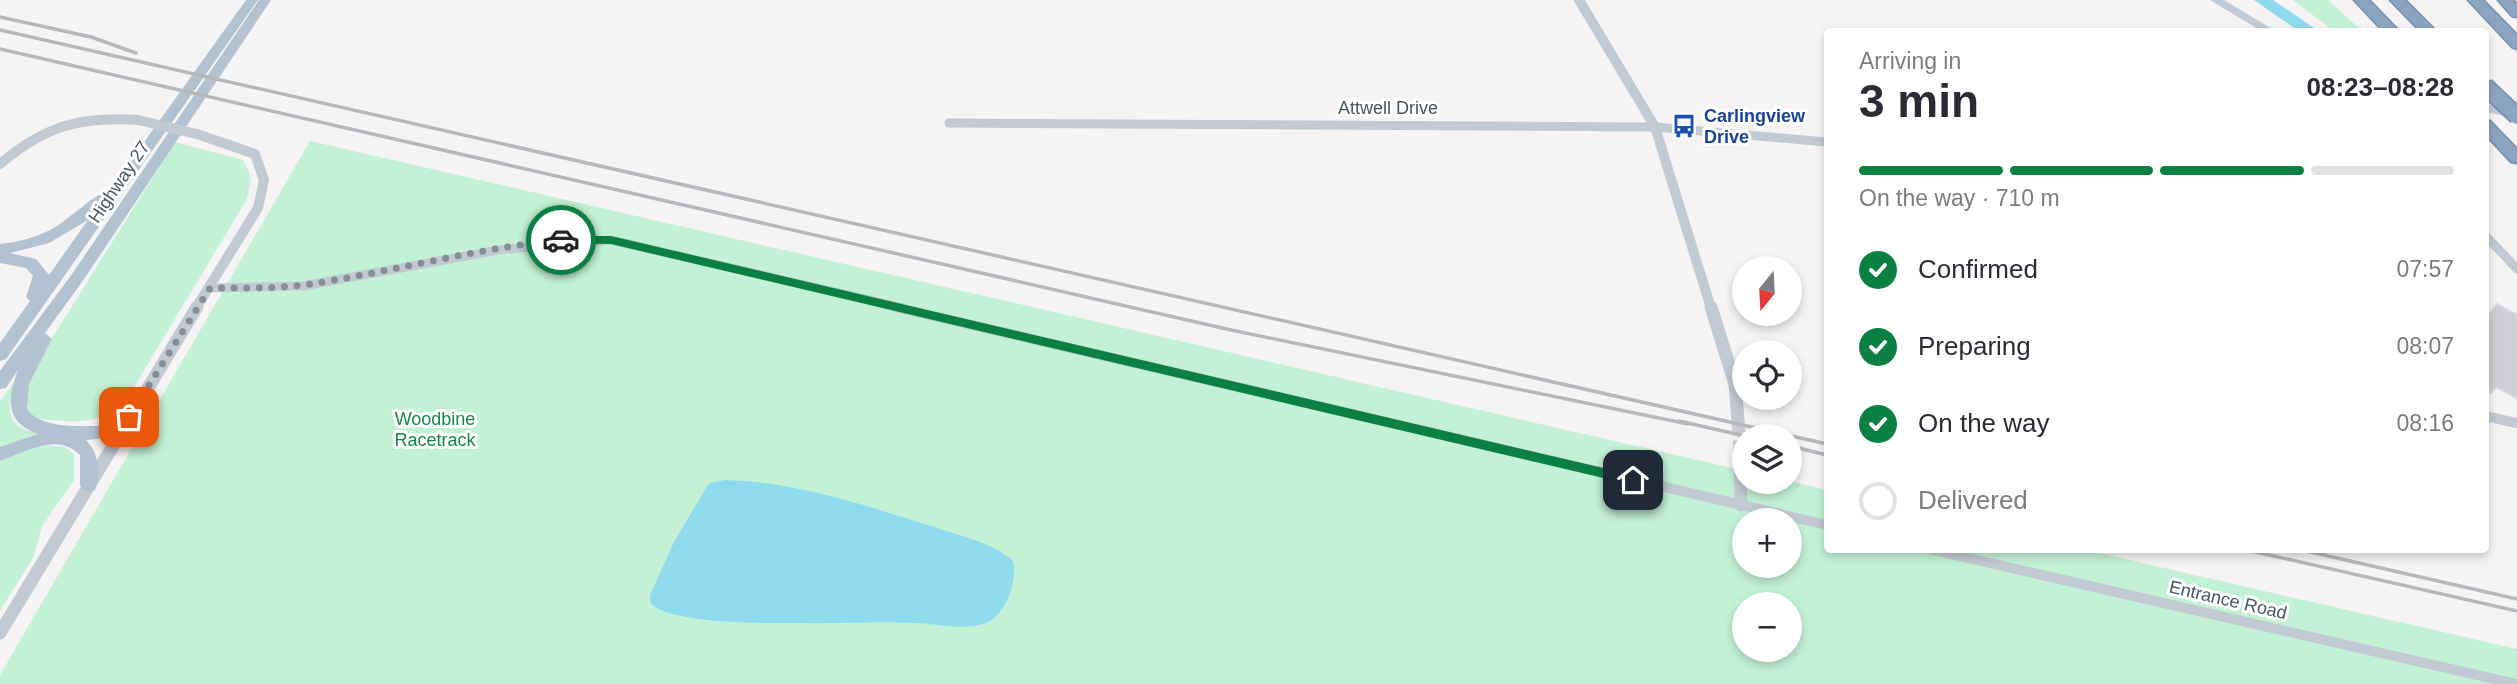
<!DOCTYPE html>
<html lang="en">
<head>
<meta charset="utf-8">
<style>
  :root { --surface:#fff; --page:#f2f2f3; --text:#2b2b33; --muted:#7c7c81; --line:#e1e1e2; --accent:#0b8043 }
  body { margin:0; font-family:Helvetica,sans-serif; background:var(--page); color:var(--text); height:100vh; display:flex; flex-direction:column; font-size:26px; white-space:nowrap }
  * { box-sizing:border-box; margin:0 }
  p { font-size:23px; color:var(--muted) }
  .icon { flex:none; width:38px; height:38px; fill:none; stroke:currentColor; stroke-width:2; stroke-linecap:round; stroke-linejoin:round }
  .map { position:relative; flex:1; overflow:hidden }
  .panel { position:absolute; left:1824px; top:28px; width:665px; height:525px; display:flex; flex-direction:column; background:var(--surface); border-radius:7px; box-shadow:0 4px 10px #0003 }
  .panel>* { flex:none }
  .needle { width:46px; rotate:198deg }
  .controls { position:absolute; left:1732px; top:256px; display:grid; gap:14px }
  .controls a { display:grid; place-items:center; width:70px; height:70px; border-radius:50%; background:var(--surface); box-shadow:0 4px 10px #0003; font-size:35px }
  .pin { position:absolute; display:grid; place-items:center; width:60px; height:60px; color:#fff; margin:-30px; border-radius:14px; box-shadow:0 4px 10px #0006 }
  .courier { position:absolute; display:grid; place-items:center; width:70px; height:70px; margin:-35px; border:5px solid #0b8043; border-radius:50%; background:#fff; color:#222; box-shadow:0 2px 9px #0007 }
  .head em { font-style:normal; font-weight:700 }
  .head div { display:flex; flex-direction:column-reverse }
  .head { display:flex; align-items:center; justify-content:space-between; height:119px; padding:0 35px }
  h1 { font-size:46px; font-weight:700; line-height:52px }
  .bar { display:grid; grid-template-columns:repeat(4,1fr); gap:10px 7px; align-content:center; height:84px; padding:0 35px }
  .bar i { height:9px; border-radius:5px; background:var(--line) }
  .bar .current { background:var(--accent) }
  .bar p { grid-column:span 4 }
  ol { padding:0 35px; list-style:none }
  li { display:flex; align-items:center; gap:21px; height:77px }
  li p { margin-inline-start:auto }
  li .icon { padding:7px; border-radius:50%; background:var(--accent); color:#fff; stroke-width:4 }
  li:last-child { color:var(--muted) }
  li i { width:38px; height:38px; border:4px solid var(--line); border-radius:50% }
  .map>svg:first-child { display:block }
</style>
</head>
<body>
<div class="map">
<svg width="2517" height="684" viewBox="0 0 2517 684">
  <rect width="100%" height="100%" fill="#f5f3f3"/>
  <g fill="#c3f1d5" fill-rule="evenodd">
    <path d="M2293 0H2328L2362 31H2334Z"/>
    <path d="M310 141 1745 471V481H1789L1827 490V550H2086L2517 649V684H0V675ZM1745 520H1790V565H1745ZM1745 604H1790V649H1745Z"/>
    <path d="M175 142 243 160 251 177 247 199 122 407C94 426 64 422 32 418L22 395 37 362Z"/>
    <path d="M14 382C8 409 4 428 39 433L0 448V401Z"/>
    <path d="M44 445 65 447 74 454V480L42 526 34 556 0 611V461L20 451Z"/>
  </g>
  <path fill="#90daee" d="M725 480C797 482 867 506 934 527 960 536 992 542 1013 561 1018 580 1006 613 988 622 966 632 936 623 913 623 876 621 838 624 801 623 771 623 666 625 650 602V595L674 542 709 483Z"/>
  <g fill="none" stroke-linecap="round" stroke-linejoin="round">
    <path fill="#90daee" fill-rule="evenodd" d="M2254 0H2273L2320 32H2300Z"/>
  </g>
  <path fill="#cdcfd5" stroke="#d7d9de" stroke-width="2" d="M2497 304 2517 315V398L2496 387 2491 393 2485 390V319Z"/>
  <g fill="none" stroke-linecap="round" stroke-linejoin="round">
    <path stroke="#caccce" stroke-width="13" stroke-dasharray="13 7" stroke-linecap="butt" d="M1738 420 1740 449"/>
    <g stroke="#7690ad" stroke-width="3">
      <g id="motorway">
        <path d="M2354 0H2369L2400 32H2384Z"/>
        <path d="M2390 0H2405L2437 32H2421Z"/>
        <path d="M2468 0H2483L2517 35V49L2512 47Z"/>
        <path d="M2498 0H2513L2517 4V17L2512 16Z"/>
        <path d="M2485 120 2490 121 2517 149V163L2511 162 2485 134Z"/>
      </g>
    </g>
    <g stroke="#c1cad2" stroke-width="9">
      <path d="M949 123 1655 127 1827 142"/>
      <path d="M2485 235 2517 269"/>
      <path d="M210 288 303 286 499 250 611 240 903 308"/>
    </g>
    <g stroke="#c1cad2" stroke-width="10">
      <path d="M895 307 1827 525"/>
      <path d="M2485 416 2517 423"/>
      <path d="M1933 550 2516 684"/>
    </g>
    <g stroke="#c1cad2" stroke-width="10">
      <path d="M1579 0 1655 127 1711 308"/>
      <path d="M0 164C45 126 80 116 138 120"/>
      <path d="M196 308 258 208 264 180 255 154 197 134"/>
    </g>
    <g stroke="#c1cad2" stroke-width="13">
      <path d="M1711 307 1735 384 1738 420"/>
      <path d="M1740 449 1741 505"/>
      <path d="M0 633 197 307"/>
    </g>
    <g fill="#c1cbd6" fill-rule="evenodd">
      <path d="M2210 0H2224L2277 32H2263Z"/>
      <path d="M2485 104 2517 110V118L2485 112Z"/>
    </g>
    <g fill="#b3c2d1" fill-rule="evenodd">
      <path d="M246 0H258L6 359 0 361V343L30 301 26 297 33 276 26 268 0 263V244C19 242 37 237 54 228 68 220 98 191 109 191ZM88 220 49 275 36 259 10 253 49 243Z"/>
      <path d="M259 0H271L82 282 45 333 52 339 29 384 27 408C39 432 97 426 120 424L126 426 128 431 126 436 86 440C98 452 102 474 95 490L89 492 83 490 80 485V455C56 432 27 452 0 461V447L38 434C5 422 7 399 18 370L6 388 0 389V371L72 274Z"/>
    </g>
    <use href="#motorway" fill="#8ba5c1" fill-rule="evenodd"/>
    <g stroke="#b5b8bd" stroke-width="3.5">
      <path d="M0 17 91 37 136 53"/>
      <path d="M0 30 1827 444"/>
      <path d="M0 49 1231 330 1688 424"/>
      <path d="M1679 421 1745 436"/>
      <path d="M1790 446 1827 455"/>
      <path d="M2247 550 2517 611"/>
      <path d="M2302 550 2517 599"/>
    </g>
    <g stroke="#7690ad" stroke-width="19" stroke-linecap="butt">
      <path id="motorway-bridge" d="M2485 86 2517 116"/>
    </g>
    <path stroke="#c1cad2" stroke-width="10" d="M138 120 197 134"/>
    <use href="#motorway-bridge" stroke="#8ba5c1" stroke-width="16"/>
  </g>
  <path fill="#0b8043" d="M561 236H611L1633 475 1639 480 1633 485 611 244 557 243V237Z"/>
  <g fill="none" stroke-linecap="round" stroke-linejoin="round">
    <path stroke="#868d94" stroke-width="7" stroke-dasharray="0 12.6" d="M129 417 210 288C246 288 281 289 317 283 399 270 479 248 561 240"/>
  </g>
  <defs>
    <g id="bus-bare" transform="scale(1.89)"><path d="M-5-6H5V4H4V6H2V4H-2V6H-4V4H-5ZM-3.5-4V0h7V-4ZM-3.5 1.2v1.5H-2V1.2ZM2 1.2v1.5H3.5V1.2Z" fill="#1a4fb4" stroke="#fff" stroke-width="2.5" paint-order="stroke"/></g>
  </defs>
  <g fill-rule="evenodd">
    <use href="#bus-bare" x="1684" y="126"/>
  </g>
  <g text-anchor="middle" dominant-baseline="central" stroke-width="6" stroke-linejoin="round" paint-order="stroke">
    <g font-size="18" fill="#4a5661" stroke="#fff">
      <text x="1388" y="108">Attwell Drive</text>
      <text transform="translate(119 182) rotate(-56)">Highway 27</text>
      <text transform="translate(2228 600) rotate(13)">Entrance Road</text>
    </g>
    <g font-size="18" font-weight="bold" fill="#164399" stroke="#fff" text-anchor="start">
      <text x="1704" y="116">Carlingview<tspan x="1704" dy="21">Drive</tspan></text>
    </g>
    <g font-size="18" fill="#17864f" stroke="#fff">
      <text x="435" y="419">Woodbine<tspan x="435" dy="21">Racetrack</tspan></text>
    </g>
  </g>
</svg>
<div class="controls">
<a><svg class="needle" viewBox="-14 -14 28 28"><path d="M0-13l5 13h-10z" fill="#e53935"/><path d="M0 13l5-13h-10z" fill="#7c7c81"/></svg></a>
<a><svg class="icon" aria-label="locate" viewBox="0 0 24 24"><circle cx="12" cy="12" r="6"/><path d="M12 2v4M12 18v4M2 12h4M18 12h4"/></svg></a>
<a><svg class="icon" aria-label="layers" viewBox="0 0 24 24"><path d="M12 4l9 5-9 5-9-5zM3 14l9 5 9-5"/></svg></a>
<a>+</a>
<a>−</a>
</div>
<div class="pin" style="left:129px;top:417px;background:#ea580c"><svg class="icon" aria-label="bag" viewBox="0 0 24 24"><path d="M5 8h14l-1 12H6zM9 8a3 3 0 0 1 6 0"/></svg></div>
<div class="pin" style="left:1633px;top:480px;background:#1f2937"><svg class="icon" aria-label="home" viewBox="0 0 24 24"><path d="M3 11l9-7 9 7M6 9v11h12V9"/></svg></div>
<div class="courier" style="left:561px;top:240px"><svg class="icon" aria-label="car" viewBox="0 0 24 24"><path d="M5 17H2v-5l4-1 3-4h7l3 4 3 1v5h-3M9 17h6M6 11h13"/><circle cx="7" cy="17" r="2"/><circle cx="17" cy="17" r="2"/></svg></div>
<section class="panel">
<div class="head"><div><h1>3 min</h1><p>Arriving in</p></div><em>08:23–08:28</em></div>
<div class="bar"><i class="current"></i><i class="current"></i><i class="current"></i><i></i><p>On the way · 710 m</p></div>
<ol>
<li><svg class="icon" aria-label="check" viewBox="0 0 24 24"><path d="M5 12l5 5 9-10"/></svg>Confirmed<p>07:57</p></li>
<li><svg class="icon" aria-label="check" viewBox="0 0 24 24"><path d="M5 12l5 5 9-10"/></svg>Preparing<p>08:07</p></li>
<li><svg class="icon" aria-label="check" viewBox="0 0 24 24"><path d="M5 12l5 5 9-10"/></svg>On the way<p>08:16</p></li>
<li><i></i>Delivered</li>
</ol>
</section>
</div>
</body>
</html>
